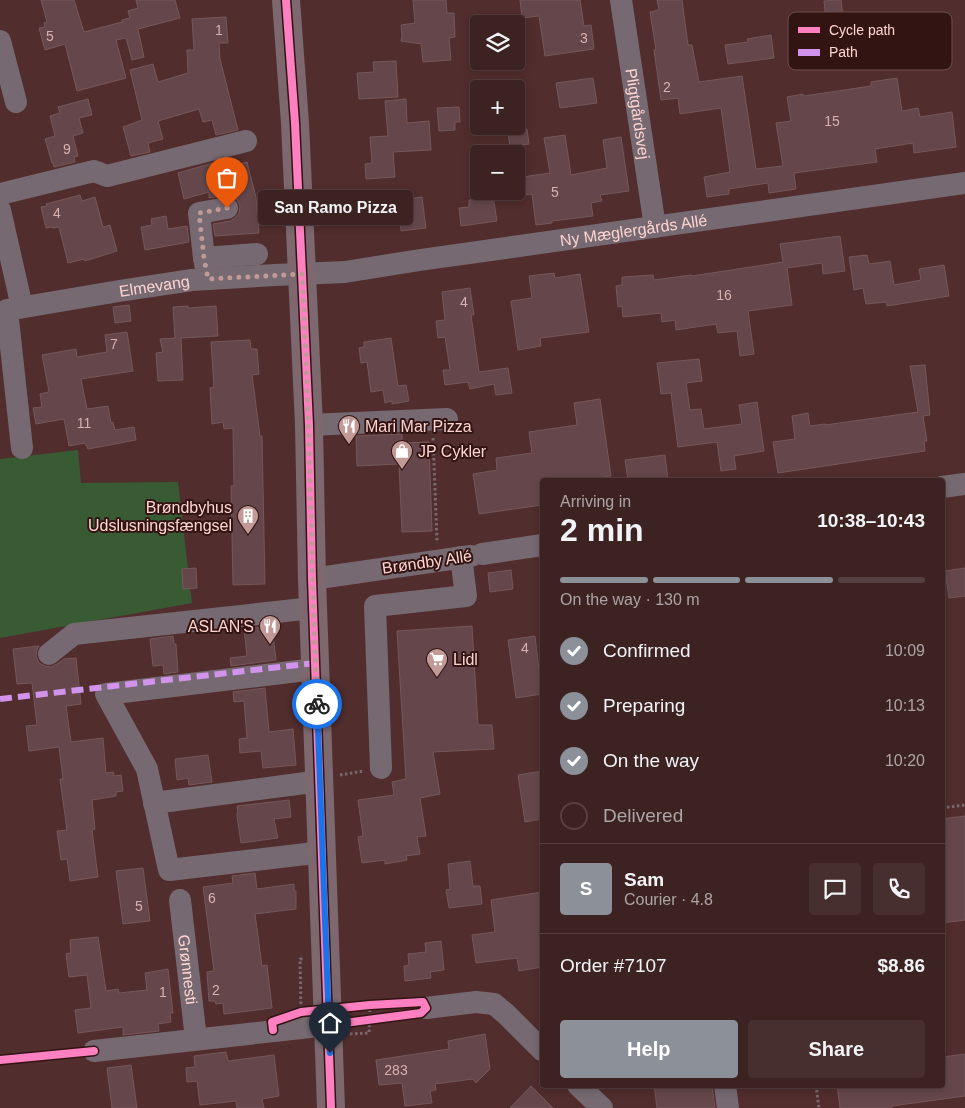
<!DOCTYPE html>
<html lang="en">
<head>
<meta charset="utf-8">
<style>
  :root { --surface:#3d2222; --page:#482f2f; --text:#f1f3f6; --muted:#ada4a5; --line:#563f40; --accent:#8c9099 }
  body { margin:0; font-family:Arial,sans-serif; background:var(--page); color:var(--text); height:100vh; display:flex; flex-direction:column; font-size:19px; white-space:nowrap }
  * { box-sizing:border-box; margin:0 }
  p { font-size:16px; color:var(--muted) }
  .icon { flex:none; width:28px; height:28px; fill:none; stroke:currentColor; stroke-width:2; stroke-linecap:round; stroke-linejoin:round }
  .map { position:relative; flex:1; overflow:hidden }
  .side { position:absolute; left:540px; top:478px; width:405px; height:610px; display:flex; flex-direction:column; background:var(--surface); border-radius:5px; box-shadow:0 2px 8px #0003,0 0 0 1px var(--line) }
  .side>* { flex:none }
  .tools { position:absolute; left:470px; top:15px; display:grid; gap:10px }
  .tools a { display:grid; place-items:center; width:55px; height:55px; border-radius:5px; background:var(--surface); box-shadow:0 2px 8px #0003,0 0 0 1px var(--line); font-size:25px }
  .pin { position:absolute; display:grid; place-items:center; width:42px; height:42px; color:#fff; margin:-51px -21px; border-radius:50% 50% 50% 0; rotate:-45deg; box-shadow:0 0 5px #0007 }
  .pin .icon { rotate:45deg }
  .courier { position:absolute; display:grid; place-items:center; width:50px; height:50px; margin:-25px; border:4px solid #1a73e8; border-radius:50%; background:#fff; color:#222; box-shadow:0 1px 6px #0007 }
  .bubble { position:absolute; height:35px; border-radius:5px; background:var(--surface); box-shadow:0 2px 8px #0003,0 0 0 1px var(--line); font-size:16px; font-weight:800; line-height:35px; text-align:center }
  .head em { font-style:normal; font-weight:800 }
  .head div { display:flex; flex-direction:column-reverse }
  .head { display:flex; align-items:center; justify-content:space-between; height:85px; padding:0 20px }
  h1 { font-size:32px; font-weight:800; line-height:38px }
  .bar { display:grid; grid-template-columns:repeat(4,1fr); gap:8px 5px; align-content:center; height:60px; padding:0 20px }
  .bar i { height:6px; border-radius:4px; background:var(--line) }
  .bar .selected { background:var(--accent) }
  .bar p { grid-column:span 4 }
  .line { display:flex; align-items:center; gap:12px; padding:0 20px; border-top:1px solid var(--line) }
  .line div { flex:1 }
  .round { display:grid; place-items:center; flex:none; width:52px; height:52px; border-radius:5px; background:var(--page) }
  ol { padding:0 20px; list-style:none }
  li { display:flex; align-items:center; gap:15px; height:55px }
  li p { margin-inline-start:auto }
  li .icon { padding:5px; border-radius:50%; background:var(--accent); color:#fff; stroke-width:4 }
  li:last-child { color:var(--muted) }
  li i { width:28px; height:28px; border:2px solid var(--line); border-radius:50% }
  .primary-button { display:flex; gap:10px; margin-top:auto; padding:10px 20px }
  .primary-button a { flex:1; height:58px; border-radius:5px; background:var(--accent); color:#fff; font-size:20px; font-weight:800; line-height:58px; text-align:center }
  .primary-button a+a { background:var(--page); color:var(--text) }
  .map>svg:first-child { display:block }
</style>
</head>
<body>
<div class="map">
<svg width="965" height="1108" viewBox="0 0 965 1108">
  <rect width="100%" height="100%" fill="#512d2d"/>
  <path fill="#395b34" d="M78 450 81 483 178 482 192 603 0 638V459Z"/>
  <g fill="#65474b" stroke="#76575a">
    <path d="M41 0H74L84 32 122 22V20L130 18 128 11 138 8 136 0H175L180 18 138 29 144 57 132 60 126 38 116 40 126 78 77 91 65 44 45 50 39 28 45 27 44 23 47 22Z"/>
    <path d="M413 0H446L447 13H454L455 37 449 38 451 60 423 62 421 44 401 41 402 35 401 25 415 23Z"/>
    <path d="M520 0H580L584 26 591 25 594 49 545 56 539 16 522 18Z"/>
    <path d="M657 0H682L688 45H692L699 82 742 76 756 169 783 166 776 123 791 121 787 97 803 94 804 96 871 86V82L897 78 902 111 918 108 920 117 952 112 956 147 914 153 913 143 875 149 877 162 794 173 796 189 769 193 768 183 729 189V194L707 197 704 177 730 172 721 108 680 114 678 98 661 100 654 50H656L650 12 659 10Z"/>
    <path d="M834 0H841L843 17 826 19 824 1Z"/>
    <path d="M226 17 228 43H219L220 59 238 130 216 135 212 120 203 122 199 109 158 121 163 139 148 143 150 152 131 156 123 127 142 120 130 70 153 64 158 82 188 73 187 50H194L192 19Z"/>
    <path d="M771 35 774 58 728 64 725 45 748 42 747 39Z"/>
    <path d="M396 61 398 97 359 99 357 73 374 72 373 62Z"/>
    <path d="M593 78 597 103 560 108 556 83Z"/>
    <path d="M88 99 92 115 79 118 83 133 73 136 78 156 74 157 75 162 54 167 53 163H52L45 139 55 136 50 116 60 113 58 107Z"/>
    <path d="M406 99 407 123 429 121 431 150 393 152 395 177 366 179 365 164 372 163 370 137 388 136 385 101Z"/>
    <path d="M459 107 460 122H455V130L439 131 437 108Z"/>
    <path d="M527 129 529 144 510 147 508 132Z"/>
    <path d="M565 135 571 175 607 168 603 140 621 137 629 191 600 195 602 201 591 203 593 216 552 221V223L536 225 532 194 516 196V178L550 173 544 138Z"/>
    <path d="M247 162 256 197 259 233 215 236 213 224 230 221 235 218 239 213 240 206 237 200 232 196 225 195 209 198V192L184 199 178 173 213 163 215 171Z"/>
    <path d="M80 195 82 201 95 197 103 227 110 225 117 251 85 261 84 259 68 263 59 227 53 228 52 227 46 228 41 207 47 206 46 204Z"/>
    <path d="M493 196 497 221 461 226 459 208 469 207V200Z"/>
    <path d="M422 197 426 228 401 231 400 217 392 218 389 202Z"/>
    <path d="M166 216 168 229 187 226 189 242 145 250 141 227 152 225 151 219Z"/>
    <path d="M840 236 845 271 823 274 822 263 787 268 792 305 748 311 754 354 740 356 737 331 718 333 716 324 676 330 675 320 662 322 661 313 623 317 622 306 618 307 616 286 622 285V277L653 275 654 280 691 275 692 276 783 262 780 244Z"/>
    <path d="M867 255 869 264 890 261 894 285 921 280 919 269 944 265 949 296 887 306 886 302 866 304 863 288 854 290 849 257Z"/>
    <path d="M554 273 555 278 580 274 589 332 540 338 541 346 518 350 511 301 532 298 529 276Z"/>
    <path d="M470 288 474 315H471L479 372 508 368 512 393 496 395 494 384 470 389 468 382 445 385 443 370H450L445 337 438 338 436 321 445 320 442 292Z"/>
    <path d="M129 305 131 321 115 323 113 307Z"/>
    <path d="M188 306V308L216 306 218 336 181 338 183 380 158 381 156 353 163 352 160 339 175 338 173 307Z"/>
    <path d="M127 332 133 371 81 379 87 409 108 406 111 423 113 422 115 430 134 427 136 440 88 449 85 443 69 446 64 419 36 424 33 408 42 407 40 394 49 392 42 355 76 349 77 357 107 352 105 335Z"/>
    <path d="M391 338 398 386 406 385 409 401 392 404V401L385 403 383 390 371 392 367 362 361 363 359 348 364 347V342Z"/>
    <path d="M250 340 251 349H257L259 374 252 375 260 436H262L265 584 233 585 231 486H234L233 428 224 429 223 422 212 424 210 388 214 387 211 342Z"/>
    <path d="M699 359 702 381 686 383 690 410 701 409 704 429 742 424 739 405 757 402 764 451 734 456 736 469 721 471 717 442 678 447 671 393 661 394 657 363Z"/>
    <path d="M925 365 930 415 923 416 927 441H924L925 451 778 473 773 442 795 439 792 416 808 413 810 426 825 424V425L918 412 910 366Z"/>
    <path d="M600 399 611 476 582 480H542V505L479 514 473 474 497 470 496 458 532 453 529 432 577 425 574 403Z"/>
    <path d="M402 434V443L429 442 432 531 402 532 399 464 357 466 356 436Z"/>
    <path d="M665 455 668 480H628L625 460Z"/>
    <path d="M196 568 197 588 183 589 182 569Z"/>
    <path d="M965 568V596L949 598 945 571Z"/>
    <path d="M511 570 513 589 490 592 488 573Z"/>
    <path d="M272 626 276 660 231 666 230 658 247 656 244 629Z"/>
    <path d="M472 626 478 725H492L494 749 433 752 440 794 420 798 426 836 417 837 420 854 406 856 407 860 385 864V860L362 863 358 837 363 836 358 800 394 795 392 782 406 779 397 631Z"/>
    <path d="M173 636 174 644H176L178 672 164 674 163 665 153 666 150 639Z"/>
    <path d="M535 636 542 694 516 698 508 640Z"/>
    <path d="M39 646 37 650 36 656 39 663 45 666 51 667 57 664 64 659 76 658 81 704 66 706 71 742 103 738 106 773 113 772 114 776 121 775 123 791 116 792V796L92 800 95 829 92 830 98 877 70 881 67 859 61 860 57 831 67 830 60 779H63L59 747 29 751 26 726 37 725 32 683 17 684 13 649Z"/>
    <path d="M265 688 269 732 293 729 296 765 263 768 261 751 240 753 239 739 247 738 244 701 234 702 233 692Z"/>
    <path d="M208 755 212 782 189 785 188 778 177 780 175 759Z"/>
    <path d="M542 771V819L525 822 518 775Z"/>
    <path d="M289 800 291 817 274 819 278 838 241 843 237 816V813H238L237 806Z"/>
    <path d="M965 816V920L942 923V819Z"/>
    <path d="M470 861 473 886H480L482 904 449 908 446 890 450 889 448 864Z"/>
    <path d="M143 868 150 921 123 924 116 871Z"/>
    <path d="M255 873 257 889 294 884V891H296V909L255 914 262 966 267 965 272 1008 224 1014 223 1003 216 1004 215 1001H209L207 972 214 971 203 887 233 883 232 876Z"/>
    <path d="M542 892V967L519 971 517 958 476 963 472 935 495 932 491 900Z"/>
    <path d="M98 937 106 991 118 989 119 993 147 990 145 973 168 969 173 1013H170L171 1022 158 1024 159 1031 123 1035V1027L78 1033 75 1010 91 1008 87 975 69 977 66 954 71 953 70 940Z"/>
    <path d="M441 941 444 970 430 972 431 978 405 981 404 966 409 965 408 954 426 952 425 943Z"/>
    <path d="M485 1034 490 1069 476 1083 473 1079 435 1084 436 1090 430 1091 432 1103 405 1106 402 1083 379 1085 376 1060 449 1049 448 1041Z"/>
    <path d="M226 1052 228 1061 274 1055 279 1096 262 1099 264 1108H237L236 1101 200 1105 197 1081 187 1082 186 1068 195 1067 194 1056Z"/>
    <path d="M965 1054V1096L892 1106V1108H840L837 1085H942V1057Z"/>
    <path d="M131 1065 137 1108H112L107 1068Z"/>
    <path d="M654 1085H712L715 1108H657Z"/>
    <path d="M531 1086 553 1108H510Z"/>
  </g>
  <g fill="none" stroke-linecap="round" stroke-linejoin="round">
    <g stroke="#79696e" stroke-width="3" stroke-dasharray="2.5 2.5" stroke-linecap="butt">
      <path d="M433 438 437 541"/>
      <path d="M340 775 364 771"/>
      <path d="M942 808 965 805"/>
      <path d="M301 1009 300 959H305"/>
      <path d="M350 1034 369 1033 370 1005"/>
      <path d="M816 1085 819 1108"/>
    </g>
    <g stroke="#766971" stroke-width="22">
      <path id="s1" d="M621 0 655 227"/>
      <path d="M0 41 16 102"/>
      <path d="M0 194 94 171 107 176 246 141"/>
      <path d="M0 210 22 307"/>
      <path d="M204 258 257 254"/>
      <path d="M208 279 204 258 199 213 227 208"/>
      <path d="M309 425 447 419"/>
      <path id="s2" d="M22 448 7 310 119 291 192 280 275 275 345 272 420 260 965 183"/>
      <path d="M942 487 965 484"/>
      <path d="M482 554 542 545"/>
      <path d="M312 579 471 556"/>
      <path d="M49 654 74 634 313 608"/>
      <path d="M315 669 106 694 147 769 169 870 323 852"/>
      <path d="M381 768 375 606 466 596 461 557"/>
      <path d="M154 803 320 781"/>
      <path id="s3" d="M180 900 196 1039"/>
      <path d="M426 1008 476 1002 494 1004 506 1014 542 1050"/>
      <path d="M94 1051 329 1025"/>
      <path d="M578 1085 602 1108"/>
      <path d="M725 1085 728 1108"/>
    </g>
    <path stroke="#7c686e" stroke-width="28" d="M286 0 295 123 309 425 312 579 331 1108"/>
    <path stroke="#d193ec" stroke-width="6" stroke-dasharray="12 6" stroke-linecap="butt" d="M0 699 315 663"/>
    <g stroke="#321513" stroke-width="11">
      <g id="cycleway">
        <path d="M286 0 295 123 309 425 312 579 331 1108"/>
        <path d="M273 1030 272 1022 301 1012 370 1005 423 1002 426 1008 421 1013 329 1025"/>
        <path d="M0 1060 94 1051"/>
      </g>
    </g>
    <use href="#cycleway" stroke="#ff80c0" stroke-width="8"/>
  </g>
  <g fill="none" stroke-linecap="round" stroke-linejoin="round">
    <path stroke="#c19a97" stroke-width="5" stroke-dasharray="0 9" d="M227 208 199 213 204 258 208 279 302 274C310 417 311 561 317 704"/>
    <path stroke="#1a73e8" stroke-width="6" d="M317 704 330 1053"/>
  </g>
  <defs>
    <g id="restaurant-pin" transform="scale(1.125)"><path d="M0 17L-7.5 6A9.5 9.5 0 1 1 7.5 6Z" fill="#c19a97" stroke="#321513"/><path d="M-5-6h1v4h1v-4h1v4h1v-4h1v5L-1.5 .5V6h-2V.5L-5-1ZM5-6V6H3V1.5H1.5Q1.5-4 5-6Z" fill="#fff"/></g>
    <g id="shop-pin" transform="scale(1.125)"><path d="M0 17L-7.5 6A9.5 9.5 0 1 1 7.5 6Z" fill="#c19a97" stroke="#321513"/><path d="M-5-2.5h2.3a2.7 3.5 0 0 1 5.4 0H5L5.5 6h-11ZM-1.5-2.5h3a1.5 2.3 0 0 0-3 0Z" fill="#fff"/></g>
    <g id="building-pin" transform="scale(1.125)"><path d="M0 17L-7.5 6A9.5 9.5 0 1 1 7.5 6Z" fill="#c19a97" stroke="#321513"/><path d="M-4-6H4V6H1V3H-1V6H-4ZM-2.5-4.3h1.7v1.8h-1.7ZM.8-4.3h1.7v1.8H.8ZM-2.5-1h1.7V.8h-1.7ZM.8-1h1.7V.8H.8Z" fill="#fff"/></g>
    <g id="supermarket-pin" transform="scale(1.125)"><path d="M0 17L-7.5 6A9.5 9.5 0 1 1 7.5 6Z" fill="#c19a97" stroke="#321513"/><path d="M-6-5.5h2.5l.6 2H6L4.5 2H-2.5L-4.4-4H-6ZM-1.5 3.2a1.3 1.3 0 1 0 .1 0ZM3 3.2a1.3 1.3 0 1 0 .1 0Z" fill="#fff"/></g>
  </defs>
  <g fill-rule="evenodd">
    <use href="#restaurant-pin" x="349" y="426"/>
    <use href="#shop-pin" x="402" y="451"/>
    <use href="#building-pin" x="248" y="516"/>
    <use href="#restaurant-pin" x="270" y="626"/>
    <use href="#supermarket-pin" x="437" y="659"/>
  </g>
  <g text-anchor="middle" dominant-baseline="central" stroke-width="4" stroke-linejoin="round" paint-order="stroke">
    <g font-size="14" fill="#d8b1af">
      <text x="219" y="30">1</text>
      <text x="50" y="36">5</text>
      <text x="584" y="38">3</text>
      <text x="667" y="87">2</text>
      <text x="832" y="121">15</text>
      <text x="67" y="149">9</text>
      <text x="555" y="192">5</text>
      <text x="57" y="213">4</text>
      <text x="724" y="295">16</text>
      <text x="464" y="302">4</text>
      <text x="114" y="344">7</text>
      <text x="84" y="423">11</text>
      <text x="525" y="648">4</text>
      <text x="212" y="898">6</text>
      <text x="139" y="906">5</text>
      <text x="216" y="990">2</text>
      <text x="163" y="992">1</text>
      <text x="396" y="1070">283</text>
    </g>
    <g font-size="16" fill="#fed4d0" stroke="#321513">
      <text stroke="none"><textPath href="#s1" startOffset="115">Pligtgårdsvej</textPath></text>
      <text stroke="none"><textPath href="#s2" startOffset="771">Ny Mæglergårds Allé</textPath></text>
      <text stroke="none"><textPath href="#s2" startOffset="288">Elmevang</textPath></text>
      <text transform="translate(427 562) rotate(-8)">Brøndby Allé</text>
      <text stroke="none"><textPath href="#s3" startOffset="70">Grønnesti</textPath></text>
    </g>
    <g font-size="16" fill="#fed4d0" stroke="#321513" text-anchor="start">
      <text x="365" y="426">Mari Mar Pizza</text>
      <text x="418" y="451">JP Cykler</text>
      <text x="232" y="507" text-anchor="end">Brøndbyhus<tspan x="232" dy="18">Udslusningsfængsel</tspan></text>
      <text x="254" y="626" text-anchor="end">ASLAN'S</text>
      <text x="453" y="659">Lidl</text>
    </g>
  </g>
  <rect x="788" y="12" width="164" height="58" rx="8" fill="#321513" stroke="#6f4e4c" stroke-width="1"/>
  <rect x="798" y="27" width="22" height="6" fill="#ff80c0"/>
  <rect x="798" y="49" width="22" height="7" fill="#d193ec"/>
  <g font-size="14" fill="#fed4d0">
    <text x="829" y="35">Cycle path</text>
    <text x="829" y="57">Path</text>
  </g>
</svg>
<div class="tools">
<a><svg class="icon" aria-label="layers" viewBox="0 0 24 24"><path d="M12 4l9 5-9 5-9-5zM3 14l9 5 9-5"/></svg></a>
<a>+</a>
<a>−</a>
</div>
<div class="pin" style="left:227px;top:208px;background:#ea580c"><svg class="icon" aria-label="bag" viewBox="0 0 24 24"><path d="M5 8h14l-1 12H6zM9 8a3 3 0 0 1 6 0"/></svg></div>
<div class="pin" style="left:330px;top:1053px;background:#1f2937"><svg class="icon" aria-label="home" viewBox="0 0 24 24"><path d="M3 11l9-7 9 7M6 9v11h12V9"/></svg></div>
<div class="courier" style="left:317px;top:704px"><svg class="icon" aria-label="bike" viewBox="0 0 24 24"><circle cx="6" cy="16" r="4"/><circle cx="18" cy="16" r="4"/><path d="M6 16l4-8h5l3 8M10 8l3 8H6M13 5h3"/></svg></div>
<div class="bubble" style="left:258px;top:190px;width:155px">San Ramo Pizza</div>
<section class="side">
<div class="head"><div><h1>2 min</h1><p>Arriving in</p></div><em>10:38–10:43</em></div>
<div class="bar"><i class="selected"></i><i class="selected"></i><i class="selected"></i><i></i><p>On the way · 130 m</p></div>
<ol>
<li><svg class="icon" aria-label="check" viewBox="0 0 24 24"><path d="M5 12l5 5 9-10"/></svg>Confirmed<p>10:09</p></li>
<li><svg class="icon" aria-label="check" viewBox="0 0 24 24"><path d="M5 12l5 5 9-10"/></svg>Preparing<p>10:13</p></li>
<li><svg class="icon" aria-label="check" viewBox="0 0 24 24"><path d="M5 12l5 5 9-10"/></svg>On the way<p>10:20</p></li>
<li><i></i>Delivered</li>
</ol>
<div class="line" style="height:90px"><b class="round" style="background:var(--accent);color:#fff">S</b><div><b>Sam</b><p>Courier · 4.8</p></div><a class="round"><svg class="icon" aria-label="chat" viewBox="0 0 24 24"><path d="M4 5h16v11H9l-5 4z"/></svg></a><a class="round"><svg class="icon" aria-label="phone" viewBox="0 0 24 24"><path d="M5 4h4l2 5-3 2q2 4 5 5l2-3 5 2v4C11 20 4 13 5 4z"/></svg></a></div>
<div class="line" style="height:65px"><div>Order #7107</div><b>$8.86</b></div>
<div class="primary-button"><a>Help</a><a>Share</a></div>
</section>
</div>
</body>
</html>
